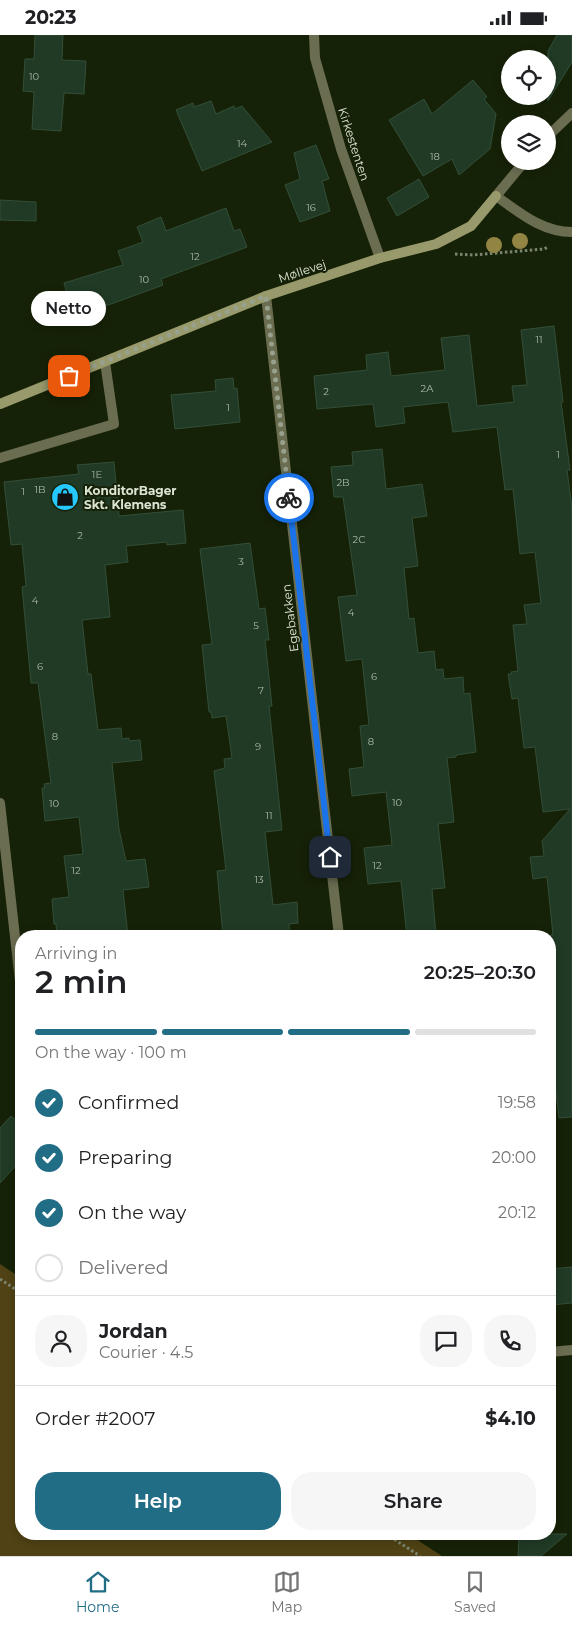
<!DOCTYPE html>
<html lang="en">
<head>
<meta charset="utf-8">
<style>
  :root { --surface:#fff; --page:#f6f6f6; --text:#202124; --muted:#757577; --line:#e0e0e0; --accent:#226d86 }
  body { margin:0; font-family:Montserrat,sans-serif; background:var(--page); color:var(--text); height:100vh; display:flex; flex-direction:column; font-size:19px; white-space:nowrap }
  * { box-sizing:border-box; margin:0 }
  p { font-size:16px; color:var(--muted) }
  .icon { flex:none; width:28px; height:28px; fill:none; stroke:currentColor; stroke-width:2; stroke-linecap:round; stroke-linejoin:round }
  .map { position:relative; flex:1; overflow:hidden }
  .details { position:absolute; left:15px; top:895px; width:541px; height:610px; display:flex; flex-direction:column; background:var(--surface); border-radius:20px; box-shadow:0 2px 8px #0003 }
  .details>* { flex:none }
  .fabs { position:absolute; left:501px; top:15px; display:grid; gap:10px }
  .fabs a { display:grid; place-items:center; width:55px; height:55px; border-radius:50%; background:var(--surface); box-shadow:0 2px 8px #0003; font-size:25px }
  .pin { position:absolute; display:grid; place-items:center; width:42px; height:42px; color:#fff; margin:-21px; border-radius:10px; box-shadow:0 2px 8px #0006 }
  .courier { position:absolute; display:grid; place-items:center; width:50px; height:50px; margin:-25px; border:4px solid #1a73e8; border-radius:50%; background:#fff; color:#222; box-shadow:0 1px 6px #0007 }
  .bubble { position:absolute; height:35px; border-radius:18px; background:var(--surface); box-shadow:0 2px 8px #0003; font-size:16px; font-weight:600; line-height:35px; text-align:center }
  .head em { font-style:normal; font-weight:600 }
  .head div { display:flex; flex-direction:column-reverse }
  .head { display:flex; align-items:center; justify-content:space-between; height:85px; padding:0 20px }
  h1 { font-size:32px; font-weight:600; line-height:38px }
  .bar { display:grid; grid-template-columns:repeat(4,1fr); gap:8px 5px; align-content:center; height:60px; padding:0 20px }
  .bar i { height:6px; border-radius:4px; background:var(--line) }
  .bar .on { background:var(--accent) }
  .bar p { grid-column:span 4 }
  .line { display:flex; align-items:center; gap:12px; padding:0 20px; border-top:1px solid var(--line) }
  .line div { flex:1 }
  .round { display:grid; place-items:center; flex:none; width:52px; height:52px; border-radius:20px; background:var(--page) }
  ol { padding:0 20px; list-style:none }
  li { display:flex; align-items:center; gap:15px; height:55px }
  li p { margin-inline-start:auto }
  li .icon { padding:5px; border-radius:50%; background:var(--accent); color:#fff; stroke-width:4 }
  li:last-child { color:var(--muted) }
  li i { width:28px; height:28px; border:2px solid var(--line); border-radius:50% }
  .cta { display:flex; gap:10px; margin-top:auto; padding:10px 20px }
  .cta a { flex:1; height:58px; border-radius:20px; background:var(--accent); color:#fff; font-size:20px; font-weight:600; line-height:58px; text-align:center }
  .cta a+a { background:var(--page); color:var(--text) }
  .status { display:flex; justify-content:space-between; align-items:center; height:35px; padding:0 25px; background:var(--surface); direction:ltr }
  .status svg { height:14px; fill:currentColor }
  .menu { display:flex; justify-content:space-around; align-items:center; height:70px; border-top:1px solid var(--line); background:var(--surface); font-size:14px; color:var(--muted) }
  .menu a { display:grid; justify-items:center; gap:2px }
  .menu .on { color:var(--accent) }
  .map>svg:first-child { display:block }
</style>
</head>
<body>
<div class="status"><b>20:23</b><svg viewBox="0 0 49 12"><path d="M0 12V9h3v3zM5 12V6h3v6zM10 12V3h3v9zM15 12V0h3v12zM26 1h20v11H26zM47 4h2v5h-2z"/></svg></div>
<div class="map">
<svg width="572" height="1521" viewBox="0 0 572 1521">
  <rect width="100%" height="100%" fill="#162207"/>
  <path fill="#504214" d="M0 1229 21 1243V1499H408L442 1521H0Z"/>
  <g fill="#203a25" stroke="#334e38">
    <path d="M35 0H63L62 25 86 26 84 59 64 58 61 96 32 94 34 57 23 56 25 24H34Z"/>
    <path d="M557 0H572V27L548 66V16Z"/>
    <path d="M473 45 487 62 484 64 496 79 490 114 459 140 452 124 423 141 389 85 424 64 432 79Z"/>
    <path d="M211 66 216 79 234 71 235 74 242 71 272 107 202 136 176 75 193 68 194 72Z"/>
    <path d="M316 110 329 144 322 146 330 176 300 187 285 150 300 144 294 118Z"/>
    <path d="M419 144 429 162 397 181 387 163Z"/>
    <path d="M0 165 36 167V186L0 185Z"/>
    <path d="M226 173 234 196 240 194 247 212 161 244 163 250 111 269 73 280 64 248 123 230 118 216 143 207 137 192 161 182 166 196Z"/>
    <path d="M554 291 563 367H561L570 435H567L572 473V1082L559 1083 550 1003V900H553L547 842 533 844 530 822 544 821 542 806 570 774 543 777 535 712 524 713 518 663 512 664 508 639H512L511 637 518 636 513 590 527 589 524 570 541 568 535 517 520 519 513 454 505 455 497 392 453 397 448 367 403 372 405 388 376 392 373 369 317 374 314 341 367 335 366 320 388 317 391 341 445 335 441 303 469 300 477 371 514 367 512 351 527 350 521 295Z"/>
    <path d="M233 343 234 354 237 353 240 387 175 394 171 360 216 356 215 345Z"/>
    <path d="M382 414 386 454 422 449 427 481 412 483 418 531 404 533 409 584 414 583 418 618 434 616 436 635 443 634 444 644 463 642 464 659 470 658 476 717 456 720V722L447 723 454 787 438 789 445 853 432 854 436 901H407L401 846 368 849 364 813 392 810 386 757 352 761 349 734 364 732 360 691 369 690 362 624 346 626 338 562 357 560 343 462H334L331 432 353 430 352 417Z"/>
    <path d="M114 427 119 481 183 475 186 508 167 510V507L126 511 128 527 105 530 110 582 82 585 88 639H91L98 695 121 693 122 704 129 703V706L140 705 142 725 112 728 119 794 126 826 145 824 149 852 123 855 128 901H57L56 889H54L52 864 69 862 64 821 83 819 79 782 45 786 42 753H45L44 749 51 748 38 648H31L22 552 26 551 22 509 11 510 4 447 79 439 77 430Z"/>
    <path d="M250 508 259 574 265 573 269 605H265L272 671H269L282 795 265 797 273 870 297 867 298 888 289 889 290 901H223L217 836 226 835 214 736 225 733 224 724 232 723 226 681 212 683 211 677H209L202 610 212 609 200 514Z"/>
    <path d="M11 1081 21 1090V1125L0 1148V1093Z"/>
    <path d="M572 1232V1268L550 1270V1234Z"/>
    <path d="M519 1499H567L541 1521H518Z"/>
  </g>
  <g fill="none" stroke-linecap="round" stroke-linejoin="round">
    <g stroke="#7a856f" stroke-width="3" stroke-dasharray="2.5 2.5" stroke-linecap="butt">
      <path d="M455 219 473 220 544 214 548 212"/>
      <path d="M0 1244 21 1258"/>
      <path d="M386 1499 420 1521"/>
    </g>
    <path stroke="#6b6d51" stroke-width="10" d="M0 423 114 389 105 327"/>
    <g stroke="#6b6d51" stroke-width="10">
      <path d="M314 0 315 23 341 114 380 223"/>
      <path d="M548 101 572 78"/>
      <path d="M525 126 496 161C520 178 542 197 572 197"/>
      <path d="M266 261 339 901"/>
      <path d="M0 768 21 955"/>
      <path d="M550 1317 572 1315"/>
    </g>
    <path stroke="#989a6c" stroke-width="10" d="M0 369 266 261 380 223 436 209 471 191 496 161"/>
  </g>
  <g fill="#928442">
    <circle cx="520" cy="206" r="8"/>
    <circle cx="494" cy="210" r="8"/>
  </g>
  <g fill="none" stroke-linecap="round" stroke-linejoin="round">
    <path stroke="#97a18d" stroke-width="5" stroke-dasharray="0 9" d="M69 341 266 261 289 463"/>
    <path stroke="#1a73e8" stroke-width="6" d="M289 463 330 822"/>
  </g>
  <defs>
    <g id="shop-disc" transform="scale(1.4375)"><circle r="9.5" fill="#25c9fe" stroke="#162207"/><path d="M-5-2.5h2.3a2.7 3.5 0 0 1 5.4 0H5L5.5 6h-11ZM-1.5-2.5h3a1.5 2.3 0 0 0-3 0Z" fill="#111"/></g>
  </defs>
  <g fill-rule="evenodd">
    <use href="#shop-disc" x="65" y="462"/>
  </g>
  <g text-anchor="middle" dominant-baseline="central" stroke-width="4" stroke-linejoin="round" paint-order="stroke">
    <g font-size="10" fill="#adbaa9">
      <text x="34" y="41">10</text>
      <text x="242" y="108">14</text>
      <text x="435" y="121">18</text>
      <text x="311" y="172">16</text>
      <text x="195" y="221">12</text>
      <text x="144" y="244">10</text>
      <text x="539" y="304">11</text>
      <text x="427" y="353">2A</text>
      <text x="326" y="356">2</text>
      <text x="228" y="372">1</text>
      <text x="558" y="419">1</text>
      <text x="97" y="439">1E</text>
      <text x="343" y="447">2B</text>
      <text x="40" y="454">1B</text>
      <text x="23" y="456">1</text>
      <text x="80" y="500">2</text>
      <text x="359" y="504">2C</text>
      <text x="241" y="526">3</text>
      <text x="35" y="565">4</text>
      <text x="351" y="577">4</text>
      <text x="256" y="590">5</text>
      <text x="40" y="631">6</text>
      <text x="374" y="641">6</text>
      <text x="261" y="655">7</text>
      <text x="55" y="701">8</text>
      <text x="371" y="706">8</text>
      <text x="258" y="711">9</text>
      <text x="397" y="767">10</text>
      <text x="54" y="768">10</text>
      <text x="269" y="780">11</text>
      <text x="377" y="830">12</text>
      <text x="76" y="835">12</text>
      <text x="259" y="844">13</text>
    </g>
    <g font-size="12" fill="#dce5d5" stroke="#162207">
      <text transform="translate(354 109) rotate(72)">Kirkestenten</text>
      <text transform="translate(302 236) rotate(-18)">Møllevej</text>
      <text transform="translate(290 583) rotate(-97)">Egebakken</text>
    </g>
    <g font-size="12" font-weight="bold" fill="#dce5d5" stroke="#162207" text-anchor="start">
      <text x="84" y="455">KonditorBager<tspan x="84" dy="14">Skt. Klemens</tspan></text>
    </g>
  </g>
</svg>
<div class="fabs">
<a><svg class="icon" aria-label="locate" viewBox="0 0 24 24"><circle cx="12" cy="12" r="6"/><path d="M12 2v4M12 18v4M2 12h4M18 12h4"/></svg></a>
<a><svg class="icon" aria-label="layers" viewBox="0 0 24 24"><path d="M12 4l9 5-9 5-9-5zM3 14l9 5 9-5"/></svg></a>
</div>
<div class="pin" style="left:69px;top:341px;background:#ea580c"><svg class="icon" aria-label="bag" viewBox="0 0 24 24"><path d="M5 8h14l-1 12H6zM9 8a3 3 0 0 1 6 0"/></svg></div>
<div class="pin" style="left:330px;top:822px;background:#1f2937"><svg class="icon" aria-label="home" viewBox="0 0 24 24"><path d="M3 11l9-7 9 7M6 9v11h12V9"/></svg></div>
<div class="courier" style="left:289px;top:463px"><svg class="icon" aria-label="bike" viewBox="0 0 24 24"><circle cx="6" cy="16" r="4"/><circle cx="18" cy="16" r="4"/><path d="M6 16l4-8h5l3 8M10 8l3 8H6M13 5h3"/></svg></div>
<div class="bubble" style="left:31px;top:256px;width:75px">Netto</div>
<section class="details">
<div class="head"><div><h1>2 min</h1><p>Arriving in</p></div><em>20:25–20:30</em></div>
<div class="bar"><i class="on"></i><i class="on"></i><i class="on"></i><i></i><p>On the way · 100 m</p></div>
<ol>
<li><svg class="icon" aria-label="check" viewBox="0 0 24 24"><path d="M5 12l5 5 9-10"/></svg>Confirmed<p>19:58</p></li>
<li><svg class="icon" aria-label="check" viewBox="0 0 24 24"><path d="M5 12l5 5 9-10"/></svg>Preparing<p>20:00</p></li>
<li><svg class="icon" aria-label="check" viewBox="0 0 24 24"><path d="M5 12l5 5 9-10"/></svg>On the way<p>20:12</p></li>
<li><i></i>Delivered</li>
</ol>
<div class="line" style="height:90px"><a class="round"><svg class="icon" aria-label="person" viewBox="0 0 24 24"><circle cx="12" cy="8" r="4"/><path d="M4 21q1-7 8-7t8 7"/></svg></a><div><b>Jordan</b><p>Courier · 4.5</p></div><a class="round"><svg class="icon" aria-label="chat" viewBox="0 0 24 24"><path d="M4 5h16v11H9l-5 4z"/></svg></a><a class="round"><svg class="icon" aria-label="phone" viewBox="0 0 24 24"><path d="M5 4h4l2 5-3 2q2 4 5 5l2-3 5 2v4C11 20 4 13 5 4z"/></svg></a></div>
<div class="line" style="height:65px"><div>Order #2007</div><b>$4.10</b></div>
<div class="cta"><a>Help</a><a>Share</a></div>
</section>
</div>
<nav class="menu">
<a class="on"><svg class="icon" aria-label="home" viewBox="0 0 24 24"><path d="M3 11l9-7 9 7M6 9v11h12V9"/></svg>Home</a>
<a><svg class="icon" aria-label="map" viewBox="0 0 24 24"><path d="M3 6l6-2 6 2 6-2v14l-6 2-6-2-6 2zM9 4v14M15 6v14"/></svg>Map</a>
<a><svg class="icon" aria-label="saved" viewBox="0 0 24 24"><path d="M7 4h10v16l-5-4-5 4z"/></svg>Saved</a>
</nav>
</body>
</html>
